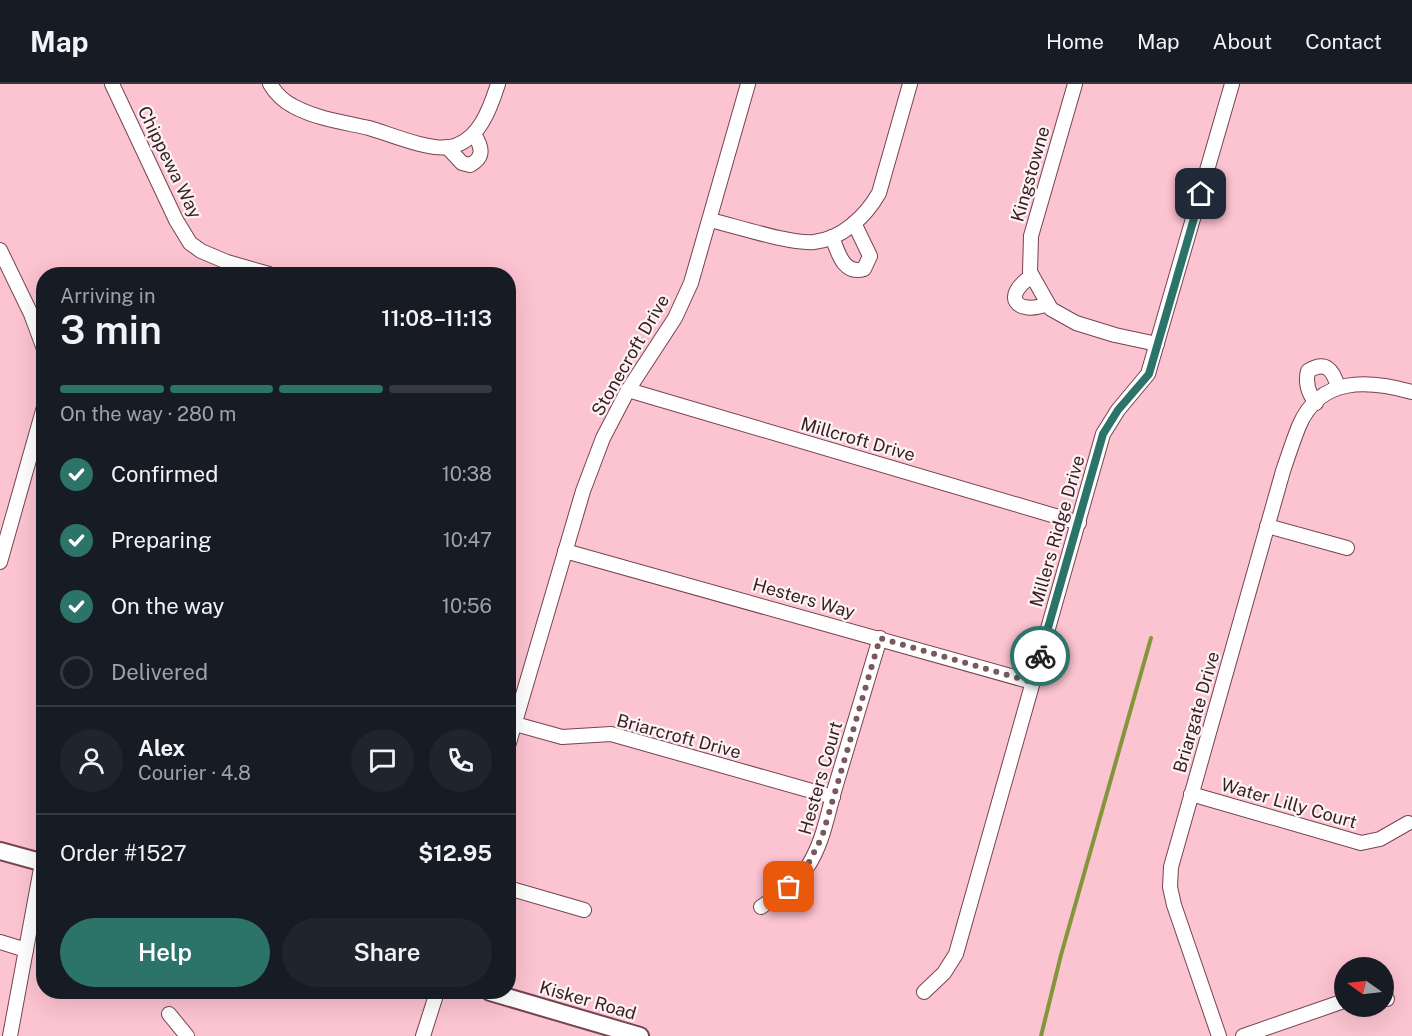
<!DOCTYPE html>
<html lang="en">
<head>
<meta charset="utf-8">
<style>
  :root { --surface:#171b24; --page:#20242c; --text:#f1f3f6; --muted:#9ea1a6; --line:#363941; --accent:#2c7369 }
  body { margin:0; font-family:"Public Sans",sans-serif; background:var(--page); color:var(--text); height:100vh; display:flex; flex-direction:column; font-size:22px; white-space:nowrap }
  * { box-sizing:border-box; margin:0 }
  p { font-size:20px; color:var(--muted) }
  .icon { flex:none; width:33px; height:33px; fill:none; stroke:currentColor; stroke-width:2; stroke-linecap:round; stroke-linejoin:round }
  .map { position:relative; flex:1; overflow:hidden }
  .panel { position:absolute; left:36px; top:183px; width:480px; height:732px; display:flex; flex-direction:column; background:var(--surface); border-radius:24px; box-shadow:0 6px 24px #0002 }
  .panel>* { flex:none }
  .needle { width:39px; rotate:284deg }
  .tools { position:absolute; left:1334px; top:873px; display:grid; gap:12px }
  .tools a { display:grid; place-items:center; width:60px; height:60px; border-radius:50%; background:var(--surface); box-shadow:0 6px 24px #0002; font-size:30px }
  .pin { position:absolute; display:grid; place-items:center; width:51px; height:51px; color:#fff; margin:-26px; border-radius:12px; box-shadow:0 3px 9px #0006 }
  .courier { position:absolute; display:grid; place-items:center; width:60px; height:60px; margin:-30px; border:4px solid #2c7369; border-radius:50%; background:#fff; color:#222; box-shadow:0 2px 8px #0007 }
  .summary em { font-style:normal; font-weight:600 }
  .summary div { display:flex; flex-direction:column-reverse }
  .summary { display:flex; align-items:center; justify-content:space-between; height:102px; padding:0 24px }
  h1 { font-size:39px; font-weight:600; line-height:45px }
  .bar { display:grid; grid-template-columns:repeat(4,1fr); gap:9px 6px; align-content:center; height:72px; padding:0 24px }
  .bar i { height:8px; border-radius:4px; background:var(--line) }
  .bar .active { background:var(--accent) }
  .bar p { grid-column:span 4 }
  .line { display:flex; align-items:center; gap:15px; padding:0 24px; border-top:2px solid var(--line) }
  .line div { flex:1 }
  .round { display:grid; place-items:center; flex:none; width:63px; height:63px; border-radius:32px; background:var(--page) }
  ol { padding:0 24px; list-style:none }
  li { display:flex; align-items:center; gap:18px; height:66px }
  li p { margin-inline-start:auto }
  li .icon { padding:6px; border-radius:50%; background:var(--accent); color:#fff; stroke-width:4 }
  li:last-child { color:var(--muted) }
  li i { width:33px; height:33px; border:3px solid var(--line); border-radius:50% }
  .cta { display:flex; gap:12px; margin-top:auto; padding:12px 24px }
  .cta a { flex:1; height:69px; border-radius:36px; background:var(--accent); color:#fff; font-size:24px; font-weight:600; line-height:69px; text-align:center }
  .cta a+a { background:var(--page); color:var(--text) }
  header { display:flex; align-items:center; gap:36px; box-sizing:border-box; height:84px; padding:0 30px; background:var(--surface); border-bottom:2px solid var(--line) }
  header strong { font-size:28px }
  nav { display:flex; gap:33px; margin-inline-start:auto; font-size:21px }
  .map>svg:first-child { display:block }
</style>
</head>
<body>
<header>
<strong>Map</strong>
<nav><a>Home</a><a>Map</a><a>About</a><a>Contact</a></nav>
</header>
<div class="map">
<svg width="1412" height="952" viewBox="0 0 1412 952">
  <rect width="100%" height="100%" fill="#fcc3d0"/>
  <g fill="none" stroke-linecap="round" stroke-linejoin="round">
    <path stroke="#84963b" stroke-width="4" d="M1041 952 1061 871 1151 554"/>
    <g stroke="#744551" stroke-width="16">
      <g id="minor">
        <path d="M112 0 176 136 190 159 201 167 227 178 269 190"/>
        <path d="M270 0C276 10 283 17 293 22 317 35 343 38 369 44 390 50 429 67 450 63 479 57 490 25 498 0"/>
        <path d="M1075 0 1031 152 1030 188 1051 225 1076 239 1115 251 1157 260"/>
        <path d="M447 63 462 79 470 81C485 73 482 63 474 50"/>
        <path d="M710 136C736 142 789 160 814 158 842 155 866 132 879 109L910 0"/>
        <path d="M832 153C838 168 843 191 864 185L870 172 854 139"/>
        <path d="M0 166 31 230 44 265"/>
        <path d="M1032 192C1001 212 1016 232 1048 220"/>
        <path d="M628 306 1079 439"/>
        <path d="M1316 319C1308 309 1305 299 1308 287 1326 276 1333 286 1338 303"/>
        <path d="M1267 442 1347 464"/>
        <path d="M565 467 1032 598"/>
        <path d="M0 478 44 323"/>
        <path d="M508 638 562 653 611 650 833 713"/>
        <path d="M508 662 583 407 603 354 628 306 675 234 691 199 748 0"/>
        <path d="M1191 710 1361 759 1380 755 1408 739"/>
        <path d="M508 804 584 826"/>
        <path d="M761 823C777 812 794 801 806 785 823 760 827 732 835 704 850 654 865 604 880 554"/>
        <path d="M0 858 26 866"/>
        <path d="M924 908 944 889 956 870 1103 350 1118 326 1148 290 1232 0"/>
        <path d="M1383 915H1387"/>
        <path d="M169 930 187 952"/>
        <path d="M10 952 42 779"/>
        <path d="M423 952 437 908"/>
        <path d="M1219 952 1174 821 1170 803 1171 783 1283 387C1288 372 1293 357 1299 342 1320 292 1368 296 1412 308"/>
        <path d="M1243 952 1344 917"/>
      </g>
    </g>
    <g stroke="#744551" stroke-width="20">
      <g id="major">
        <path d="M0 767 44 779"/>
        <path d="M490 908 640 952"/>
      </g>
    </g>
    <use href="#minor" stroke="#fff" stroke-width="14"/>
    <use href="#major" stroke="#fff" stroke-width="16"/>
  </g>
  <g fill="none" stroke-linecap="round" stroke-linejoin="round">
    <path stroke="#7a5860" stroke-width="6" stroke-dasharray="0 10.8" d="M789 803 805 786 822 753 880 554 1032 598 1040 572"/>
    <path stroke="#2c7369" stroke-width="8" d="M1040 572 1103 350 1118 326 1149 290 1201 110"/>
  </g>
  <g text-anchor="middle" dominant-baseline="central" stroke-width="4.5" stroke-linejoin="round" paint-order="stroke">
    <g font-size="18" fill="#341f24" stroke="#fef2f5">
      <text transform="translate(170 78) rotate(64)">Chippewa Way</text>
      <text transform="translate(1030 90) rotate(-74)">Kingstowne</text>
      <text transform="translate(630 271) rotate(-60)">Stonecroft Drive</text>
      <text transform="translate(858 355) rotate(16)">Millcroft Drive</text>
      <text transform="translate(1057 447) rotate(-74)">Millers Ridge Drive</text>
      <text transform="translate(804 514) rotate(16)">Hesters Way</text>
      <text transform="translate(1196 628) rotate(-74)">Briargate Drive</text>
      <text transform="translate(679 652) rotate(15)">Briarcroft Drive</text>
      <text transform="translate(820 694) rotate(-74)">Hesters Court</text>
      <text transform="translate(1289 719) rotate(16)">Water Lilly Court</text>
      <text transform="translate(588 916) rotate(16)">Kisker Road</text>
    </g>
  </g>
</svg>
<div class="tools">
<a><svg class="needle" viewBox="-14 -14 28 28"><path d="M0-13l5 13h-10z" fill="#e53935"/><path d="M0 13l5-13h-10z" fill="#9ea1a6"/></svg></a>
</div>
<div class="pin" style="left:789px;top:803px;background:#ea580c"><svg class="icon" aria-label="bag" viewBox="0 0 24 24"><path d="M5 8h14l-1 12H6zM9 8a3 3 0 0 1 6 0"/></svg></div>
<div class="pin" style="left:1201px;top:110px;background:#1f2937"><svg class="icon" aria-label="home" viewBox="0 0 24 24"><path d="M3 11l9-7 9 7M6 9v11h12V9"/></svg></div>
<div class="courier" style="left:1040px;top:572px"><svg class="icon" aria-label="bike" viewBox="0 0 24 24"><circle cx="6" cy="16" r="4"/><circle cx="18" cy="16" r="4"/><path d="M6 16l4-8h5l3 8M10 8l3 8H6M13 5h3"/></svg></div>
<section class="panel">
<div class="summary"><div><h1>3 min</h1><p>Arriving in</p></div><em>11:08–11:13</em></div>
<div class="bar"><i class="active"></i><i class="active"></i><i class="active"></i><i></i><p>On the way · 280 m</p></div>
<ol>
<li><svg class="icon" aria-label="check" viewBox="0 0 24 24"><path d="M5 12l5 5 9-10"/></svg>Confirmed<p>10:38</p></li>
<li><svg class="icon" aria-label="check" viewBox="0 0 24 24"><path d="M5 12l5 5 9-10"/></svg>Preparing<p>10:47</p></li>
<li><svg class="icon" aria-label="check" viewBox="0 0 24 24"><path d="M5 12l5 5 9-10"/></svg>On the way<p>10:56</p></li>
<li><i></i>Delivered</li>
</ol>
<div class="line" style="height:108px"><a class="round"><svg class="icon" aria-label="person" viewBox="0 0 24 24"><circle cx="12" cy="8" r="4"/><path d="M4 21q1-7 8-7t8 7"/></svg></a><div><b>Alex</b><p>Courier · 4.8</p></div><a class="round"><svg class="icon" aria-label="chat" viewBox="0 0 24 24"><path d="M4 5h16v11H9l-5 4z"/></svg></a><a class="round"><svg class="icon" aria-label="phone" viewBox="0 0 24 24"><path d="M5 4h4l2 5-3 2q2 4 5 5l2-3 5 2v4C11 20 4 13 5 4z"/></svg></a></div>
<div class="line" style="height:78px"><div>Order #1527</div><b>$12.95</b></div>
<div class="cta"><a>Help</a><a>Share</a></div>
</section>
</div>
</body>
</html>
